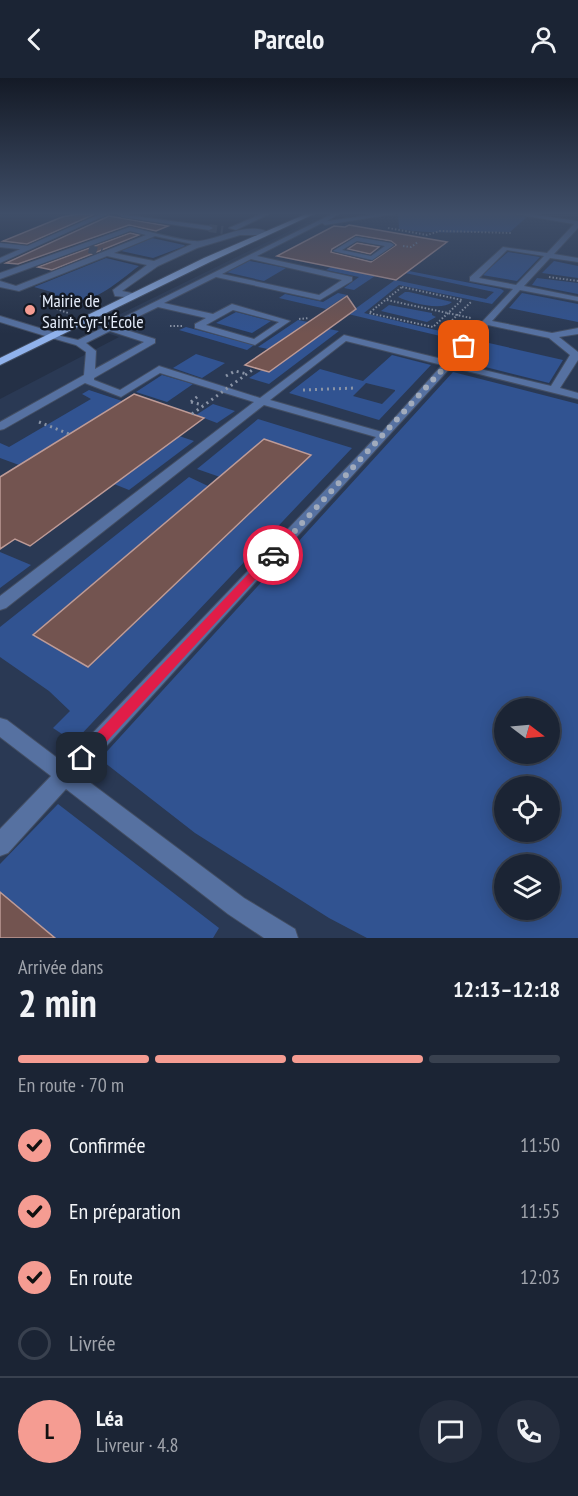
<!DOCTYPE html>
<html lang="fr">
<head>
<meta charset="utf-8">
<style>
  :root { --surface:#1b2434; --page:#242c3c; --text:#f1f3f6; --muted:#a0a4ac; --line:#39414f; --accent:#f59c92 }
  body { margin:0; font-family:"PT Sans Narrow",sans-serif; background:var(--page); color:var(--text); height:100vh; display:flex; flex-direction:column; font-size:22px; white-space:nowrap }
  * { box-sizing:border-box; margin:0 }
  p { font-size:20px; color:var(--muted) }
  .icon { flex:none; width:33px; height:33px; fill:none; stroke:currentColor; stroke-width:2; stroke-linecap:round; stroke-linejoin:round }
  .map { position:relative; height:860px; overflow:hidden }
  .sheet { display:flex; flex-direction:column; background:var(--surface); flex:1 }
  .sheet>* { flex:none }
  .needle { width:39px; rotate:106deg }
  .controls { position:absolute; left:494px; top:620px; display:grid; gap:12px }
  .controls a { display:grid; place-items:center; width:66px; height:66px; border-radius:50%; background:var(--surface); box-shadow:0 3px 15px #0003,0 0 0 2px var(--line); font-size:30px }
  .pin { position:absolute; display:grid; place-items:center; width:51px; height:51px; color:#fff; margin:-26px; border-radius:12px; box-shadow:0 3px 9px #0006 }
  .courier { position:absolute; display:grid; place-items:center; width:60px; height:60px; margin:-30px; border:4px solid #e11d48; border-radius:50%; background:#fff; color:#222; box-shadow:0 2px 8px #0007 }
  .head em { font-style:normal; font-weight:700 }
  .head div { display:flex; flex-direction:column-reverse }
  .head { display:flex; align-items:center; justify-content:space-between; height:102px; padding:0 18px }
  h1 { font-size:39px; font-weight:700; line-height:45px }
  .bar { display:grid; grid-template-columns:repeat(4,1fr); gap:9px 6px; align-content:center; height:72px; padding:0 18px }
  .bar i { height:8px; border-radius:4px; background:var(--line) }
  .bar .selected { background:var(--accent) }
  .bar p { grid-column:span 4 }
  .line { display:flex; align-items:center; gap:15px; padding:0 18px; border-top:2px solid var(--line) }
  .line div { flex:1 }
  .round { display:grid; place-items:center; flex:none; width:63px; height:63px; border-radius:32px; background:var(--page) }
  ol { padding:0 18px; list-style:none }
  li { display:flex; align-items:center; gap:18px; height:66px }
  li p { margin-inline-start:auto }
  li .icon { padding:6px; border-radius:50%; background:var(--accent); color:#111; stroke-width:4 }
  li:last-child { color:var(--muted) }
  li i { width:33px; height:33px; border:3px solid var(--line); border-radius:50% }
  header { display:flex; justify-content:space-between; align-items:center; height:78px; padding:0 18px; background:var(--surface); font-size:27px; font-weight:700 }
  .map>svg:first-child { display:block }
</style>
</head>
<body>
<header><svg class="icon" aria-label="back" viewBox="0 0 24 24"><path d="M15 5l-7 7 7 7"/></svg>Parcelo<svg class="icon" aria-label="person" viewBox="0 0 24 24"><circle cx="12" cy="8" r="4"/><path d="M4 21q1-7 8-7t8 7"/></svg></header>
<div class="map">
<svg width="578" height="860" viewBox="0 0 578 860">
  <rect width="100%" height="100%" fill="#243046"/>
  <path fill="#2a3954" fill-rule="evenodd" d="M374 136 578 137V860H0V321L119 259 92 250 314 141 332 143ZM504 630H549V675H504ZM504 708H549V753H504ZM504 786H549V831H504Z"/>
  <g fill="#315391" fill-rule="evenodd">
    <path d="M398 136H511L528 138 510 154C474 153 434 157 399 151Z"/>
    <path d="M152 160 184 167 185 168 153 180 121 173Z"/>
    <path d="M508 174 540 179 517 203 482 197Z"/>
    <path d="M106 180 139 188C109 210 93 230 53 220L55 215 34 209Z"/>
    <path d="M249 183H250L286 190 264 203 226 194Z"/>
    <path d="M554 183 578 188V200L542 195Z"/>
    <path d="M331 189 375 198 354 212 344 210 359 199 326 192Z"/>
    <path d="M409 193 501 211 504 213 492 226 399 207 364 235 461 258 457 262 348 236 395 202 486 221 494 214 405 195Z"/>
    <path d="M537 200 578 205V216L532 207Z"/>
    <path d="M405 214H409L452 224C441 234 409 224 398 219Z"/>
    <path d="M338 215 347 217 326 231 279 220 285 216 323 224Z"/>
    <path d="M522 215 578 226V244L509 230Z"/>
    <path d="M389 227 432 235V237L436 239 427 244 381 233Z"/>
    <path d="M236 234 271 243 252 255 216 245Z"/>
    <path d="M298 242 308 244 268 271 258 269Z"/>
    <path d="M186 249 254 267 247 272 179 252Z"/>
    <path d="M329 251 339 253 269 306 249 300 262 292 269 294Z"/>
    <path d="M480 263 563 282 549 305 462 283Z"/>
    <path d="M196 276 225 285 202 300 173 290Z"/>
    <path d="M392 277 431 287 379 342 289 315 320 291 363 303ZM366 305 395 312V313L382 326 353 318Z"/>
    <path d="M453 294 578 326V860H367L329 840 195 755 100 681ZM504 630H549V675H504ZM504 708H549V753H504ZM504 786H549V831H504Z"/>
    <path d="M162 297 193 306 167 324 136 314Z"/>
    <path d="M89 312 122 323 19 387 0 380V365L9 369 91 321 82 316Z"/>
    <path d="M213 326 235 333 217 345 196 337Z"/>
    <path d="M258 341 352 370 74 664 53 650 70 633 49 613 0 579V549L189 399 208 408 33 556 89 589 311 378 264 361 220 399 197 391Z"/>
    <path d="M179 358 194 363 129 412 114 406Z"/>
    <path d="M0 474 31 487 0 510Z"/>
    <path d="M58 726 219 850 213 860H55L0 814V786Z"/>
  </g>
  <g fill="#735450" stroke="#be9b97" stroke-width="1.5" fill-rule="evenodd">
    <path d="M78 136H95L27 166 3 163 62 139Z"/>
    <path d="M109 138 168 148 156 153 129 147 18 186 6 185Z"/>
    <path d="M349 147 447 164 396 202 277 178 334 148 345 149ZM356 157 391 163 396 167 371 184 331 174 332 171Z"/>
    <path d="M130 155 139 157 52 192 38 189Z"/>
    <path d="M357 165 379 169 370 176 348 171Z"/>
    <path d="M347 218 356 231 269 294 245 287Z"/>
    <path d="M134 316 204 340 30 468 15 461 0 471V399Z"/>
    <path d="M264 361 311 377 88 589 33 557Z"/>
    <path d="M0 814 55 860H0Z"/>
  </g>
  <g fill="none" stroke-linecap="round" stroke-linejoin="round">
    <g stroke="#414c61" stroke-width="8" stroke-dasharray="8 4" stroke-linecap="butt">
      <path d="M209 150 223 152"/>
      <path d="M89 171 102 174"/>
    </g>
    <g stroke="#434e63" stroke-width="2">
      <g id="lane">
        <path d="M332 136H339L327 143 378 136H394L325 147 322 145 257 178 352 199V203L320 222 216 199 164 225 213 236 232 226 290 243 255 267 195 250V246L206 240 158 229 117 249 155 261V265L94 300V302L120 312 159 288 260 320 344 257 446 282 513 211 470 203V199L503 169 547 175 574 146 514 136H529L578 143V150L554 176 578 180V184L550 180 524 208 578 219V223L520 212 492 243 552 255 578 250V256L559 259 578 274V282L560 310 578 315V321L451 289 80 697 244 820 295 851 298 860H264L228 836 66 711 8 775 0 778V751L51 698 0 659V640L7 642 64 685 376 359 264 327 6 530 0 532V518L254 324 160 295 121 319 85 305 4 351 0 352V344L84 297 86 274 76 267 52 260V256L78 262ZM507 172 544 178 516 207 479 200ZM251 181 342 202 319 217 222 196ZM233 232 279 244 254 261 206 247ZM488 247 549 260 570 277 551 308 455 285ZM110 253 144 264 95 291 96 273 86 265ZM346 263 442 287 382 354 270 322Z"/>
        <path d="M356 159 391 165 394 167 372 182 333 173ZM357 163 385 168 371 178 342 172Z"/>
        <path d="M0 165 28 168 31 170 28 172 0 169Z"/>
      </g>
    </g>
    <g stroke="#434e63" stroke-width="2">
      <g id="street">
        <path d="M100 136H108L0 185V180Z"/>
        <path d="M119 136 209 148 213 150 209 152 122 139Z"/>
        <path d="M261 136H269L236 152 229 150Z"/>
        <path d="M130 149C144 152 189 165 200 163 222 160 248 143 270 155L266 157H240L197 170 158 188 122 213 136 216V220L115 218 113 212 147 187 107 178 19 213 0 209V203L16 208 146 157 130 153 125 155 0 201V195ZM155 158 192 166 154 183 114 175Z"/>
        <path d="M0 238 59 256 60 258 55 261 0 244Z"/>
      </g>
    </g>
    <g stroke="#434e63" stroke-width="2">
      <path id="primary" d="M306 136H314L210 184 0 287V280L204 180Z"/>
    </g>
    <g stroke="#8a94a6" stroke-width="2" stroke-dasharray="1.5 2" stroke-linecap="butt">
      <path d="M388 150 427 157 440 153 511 155"/>
      <path d="M403 168 411 169 418 164"/>
      <path d="M549 199 578 203"/>
      <path d="M402 209 462 222 433 249 369 235Z"/>
      <path d="M40 218 61 225"/>
      <path d="M387 222 471 240"/>
      <path d="M62 225 51 229 68 235"/>
      <path d="M299 241 309 240"/>
      <path d="M170 248H183"/>
      <path d="M442 252 472 223"/>
    </g>
    <g stroke="#8a94a6" stroke-width="3" stroke-dasharray="2 4" stroke-linecap="butt">
      <path d="M226 298 235 293 247 296"/>
      <path d="M303 312 356 310"/>
      <path d="M191 324 198 318"/>
      <path d="M191 324 203 327"/>
      <path d="M39 344 69 356"/>
    </g>
    <use href="#lane" fill="#5671a1" fill-rule="evenodd"/>
    <use href="#street" fill="#5671a1" fill-rule="evenodd"/>
    <use href="#primary" fill="#90b2ec" fill-rule="evenodd"/>
    <path stroke="#8a94a6" stroke-width="3" stroke-dasharray="2 4" stroke-linecap="butt" d="M192 336 255 290"/>
  </g>
  <linearGradient id="sky" x2="0" y2="1"><stop stop-color="#141a26"/><stop offset="0.53" stop-color="#3f4e68"/><stop offset="1" stop-color="#3f4e68" stop-opacity="0"/></linearGradient>
  <rect width="578" height="256" fill="url(#sky)"/>
  <path fill="#e11d48" d="M273 473 278 477 276 479 87 685 82 687 77 685 74 680 77 676 269 474Z"/>
  <g fill="none" stroke-linecap="round" stroke-linejoin="round">
    <path stroke="#a1abbc" stroke-width="6" stroke-dasharray="0 10.8" d="M273 477 464 268"/>
  </g>
  <circle fill="#f59c92" stroke="#131822" stroke-width="2" cx="30" cy="232" r="6"/>
  <g text-anchor="middle" dominant-baseline="central" stroke-width="5" stroke-linejoin="round" paint-order="stroke">
    <g font-size="18" fill="#e5edfb" stroke="#131822" text-anchor="start">
      <text x="42" y="222">Mairie de<tspan x="42" dy="21">Saint-Cyr-l'École</tspan></text>
    </g>
  </g>
</svg>
<div class="controls">
<a><svg class="needle" viewBox="-14 -14 28 28"><path d="M0-13l5 13h-10z" fill="#e53935"/><path d="M0 13l5-13h-10z" fill="#a0a4ac"/></svg></a>
<a><svg class="icon" aria-label="locate" viewBox="0 0 24 24"><circle cx="12" cy="12" r="6"/><path d="M12 2v4M12 18v4M2 12h4M18 12h4"/></svg></a>
<a><svg class="icon" aria-label="layers" viewBox="0 0 24 24"><path d="M12 4l9 5-9 5-9-5zM3 14l9 5 9-5"/></svg></a>
</div>
<div class="pin" style="left:464px;top:268px;background:#ea580c"><svg class="icon" aria-label="bag" viewBox="0 0 24 24"><path d="M5 8h14l-1 12H6zM9 8a3 3 0 0 1 6 0"/></svg></div>
<div class="pin" style="left:82px;top:680px;background:#1f2937"><svg class="icon" aria-label="home" viewBox="0 0 24 24"><path d="M3 11l9-7 9 7M6 9v11h12V9"/></svg></div>
<div class="courier" style="left:273px;top:477px"><svg class="icon" aria-label="car" viewBox="0 0 24 24"><path d="M5 17H2v-5l4-1 3-4h7l3 4 3 1v5h-3M9 17h6M6 11h13"/><circle cx="7" cy="17" r="2"/><circle cx="17" cy="17" r="2"/></svg></div>
</div>
<section class="sheet">
<div class="head"><div><h1>2 min</h1><p>Arrivée dans</p></div><em>12:13–12:18</em></div>
<div class="bar"><i class="selected"></i><i class="selected"></i><i class="selected"></i><i></i><p>En route · 70 m</p></div>
<ol>
<li><svg class="icon" aria-label="check" viewBox="0 0 24 24"><path d="M5 12l5 5 9-10"/></svg>Confirmée<p>11:50</p></li>
<li><svg class="icon" aria-label="check" viewBox="0 0 24 24"><path d="M5 12l5 5 9-10"/></svg>En préparation<p>11:55</p></li>
<li><svg class="icon" aria-label="check" viewBox="0 0 24 24"><path d="M5 12l5 5 9-10"/></svg>En route<p>12:03</p></li>
<li><i></i>Livrée</li>
</ol>
<div class="line" style="height:108px"><b class="round" style="background:var(--accent);color:#111">L</b><div><b>Léa</b><p>Livreur · 4.8</p></div><a class="round"><svg class="icon" aria-label="chat" viewBox="0 0 24 24"><path d="M4 5h16v11H9l-5 4z"/></svg></a><a class="round"><svg class="icon" aria-label="phone" viewBox="0 0 24 24"><path d="M5 4h4l2 5-3 2q2 4 5 5l2-3 5 2v4C11 20 4 13 5 4z"/></svg></a></div>
</section>
</body>
</html>
